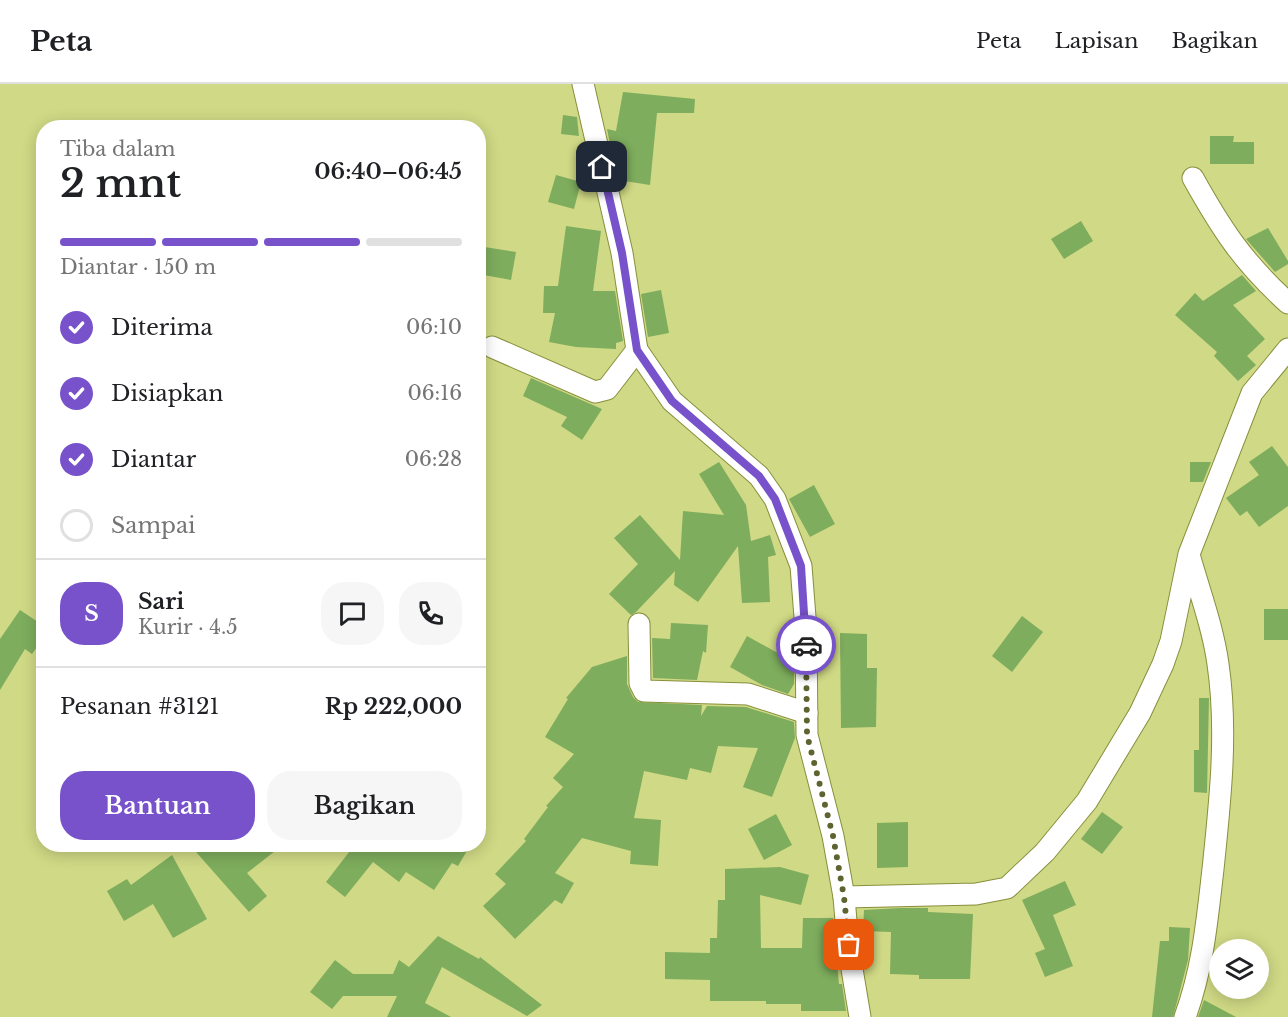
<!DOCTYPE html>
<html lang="id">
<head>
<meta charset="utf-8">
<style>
  :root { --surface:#fff; --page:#f6f6f6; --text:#202124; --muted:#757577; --line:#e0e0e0; --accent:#7752cb }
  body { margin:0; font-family:"Libre Baskerville",serif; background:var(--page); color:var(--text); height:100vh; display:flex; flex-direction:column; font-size:22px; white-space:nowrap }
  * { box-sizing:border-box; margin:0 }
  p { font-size:20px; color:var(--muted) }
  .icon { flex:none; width:33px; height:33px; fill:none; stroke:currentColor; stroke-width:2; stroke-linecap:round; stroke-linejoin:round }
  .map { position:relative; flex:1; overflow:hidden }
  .details { position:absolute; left:36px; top:36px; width:450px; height:732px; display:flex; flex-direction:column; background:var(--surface); border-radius:24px; box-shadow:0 3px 15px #0003 }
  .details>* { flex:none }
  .controls { position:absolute; left:1209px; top:855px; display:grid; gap:12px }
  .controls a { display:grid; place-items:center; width:60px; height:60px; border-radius:50%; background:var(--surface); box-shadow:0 3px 15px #0003; font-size:30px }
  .pin { position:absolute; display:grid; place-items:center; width:51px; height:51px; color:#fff; margin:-26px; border-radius:12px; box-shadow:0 3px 9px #0006 }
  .courier { position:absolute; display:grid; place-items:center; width:60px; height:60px; margin:-30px; border:4px solid #7752cb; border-radius:50%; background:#fff; color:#222; box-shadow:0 2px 8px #0007 }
  .overview em { font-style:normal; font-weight:600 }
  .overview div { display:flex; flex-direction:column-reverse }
  .overview { display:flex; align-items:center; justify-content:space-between; height:102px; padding:0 24px }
  h1 { font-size:39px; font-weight:600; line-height:45px }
  .bar { display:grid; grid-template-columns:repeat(4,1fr); gap:9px 6px; align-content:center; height:72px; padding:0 24px }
  .bar i { height:8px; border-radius:4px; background:var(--line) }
  .bar .active { background:var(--accent) }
  .bar p { grid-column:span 4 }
  .line { display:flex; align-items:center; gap:15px; padding:0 24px; border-top:2px solid var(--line) }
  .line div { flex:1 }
  .round { display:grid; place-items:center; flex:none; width:63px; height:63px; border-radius:24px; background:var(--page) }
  ol { padding:0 24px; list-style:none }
  li { display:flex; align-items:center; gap:18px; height:66px }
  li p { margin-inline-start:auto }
  li .icon { padding:6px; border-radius:50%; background:var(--accent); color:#fff; stroke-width:4 }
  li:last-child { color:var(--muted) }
  li i { width:33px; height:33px; border:3px solid var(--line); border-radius:50% }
  .button { display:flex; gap:12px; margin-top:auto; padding:12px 24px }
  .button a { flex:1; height:69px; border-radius:24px; background:var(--accent); color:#fff; font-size:24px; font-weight:600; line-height:69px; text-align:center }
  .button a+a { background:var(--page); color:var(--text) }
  header { display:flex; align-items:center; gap:36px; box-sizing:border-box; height:84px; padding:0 30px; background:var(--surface); border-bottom:2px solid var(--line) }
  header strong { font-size:28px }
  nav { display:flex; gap:33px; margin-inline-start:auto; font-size:21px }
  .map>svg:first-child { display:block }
</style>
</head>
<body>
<header>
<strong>Peta</strong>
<nav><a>Peta</a><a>Lapisan</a><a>Bagikan</a></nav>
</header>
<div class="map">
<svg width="1288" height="933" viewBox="0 0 1288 933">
  <rect width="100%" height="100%" fill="#d0d985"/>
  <g fill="#7ead5d">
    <path d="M623 8 695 15 694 29H657L650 101 618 96 614 77 616 66 611 65 607 45 616 47Z"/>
    <path d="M563 31 577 33 579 52 561 50Z"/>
    <path d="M1210 52H1234L1233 58H1254V80H1210Z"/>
    <path d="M556 91 581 98 574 125 548 118Z"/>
    <path d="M1081 137 1093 157 1064 175 1051 155Z"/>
    <path d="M566 142 601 147 593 207H615L623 257 616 259V265L576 263 549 258 555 229H543L544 202H558Z"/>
    <path d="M1268 144 1288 177V180L1275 188 1246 155Z"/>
    <path d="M478 162 516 168 511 196 478 190Z"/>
    <path d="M1242 191 1256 207 1233 221 1265 255 1247 272 1256 281 1238 297 1214 272 1217 268 1175 231 1195 209 1203 217Z"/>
    <path d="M661 206 669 249 648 253 641 210Z"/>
    <path d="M531 294 602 325 582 356 561 342 567 333 523 312Z"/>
    <path d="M1272 362 1288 383V422L1259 443 1247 427 1240 432 1226 414 1259 391 1249 378Z"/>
    <path d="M719 378 746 421 751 457 770 451 776 471 768 473 770 518 742 519 738 462 698 518 674 501 675 487 636 528 631 531 609 510 638 480 614 454 640 431 680 476 683 427 724 431 699 390Z"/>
    <path d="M1190 378H1211L1203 398H1190Z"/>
    <path d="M814 401 835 440 810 453 789 415Z"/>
    <rect x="1264" y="525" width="24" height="31"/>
    <path d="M20 526 44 542V553L32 570 25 565 0 606V555Z"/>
    <path d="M1022 532 1043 548 1012 588 992 572Z"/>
    <path d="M671 539 708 541 706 569 703 567 697 596 653 594 652 554 670 555Z"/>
    <path d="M840 549 867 550V584H877L876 643 841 644Z"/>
    <path d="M747 552 794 578V600L788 610 762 601 730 583Z"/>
    <path d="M627 572V600L633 613 638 618 702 621 701 632 707 622 746 623 794 638 795 654 772 713 743 703 758 664 718 662 711 689 690 684 687 696 644 687 634 734 661 736 658 782 630 780 631 767 582 754 555 789 574 799 562 820 555 816 515 855 483 822 506 800 495 790 526 757 524 755 548 723 546 722 563 703 553 694 574 670 545 653 568 615 566 614 592 583Z"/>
    <path d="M1199 614H1209L1207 709 1194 708V666H1199Z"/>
    <path d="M1102 728 1123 743 1102 770 1081 755Z"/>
    <path d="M776 730 792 761 764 776 748 745Z"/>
    <path d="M908 738V783L877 784V739Z"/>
    <path d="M189 760H284L247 789 267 812 249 828Z"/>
    <path d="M350 760H471L458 782 452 779 434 806 406 788 399 798 373 778 345 813 326 798 353 763Z"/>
    <path d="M172 771 207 835 173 854 153 820 124 837 107 807 127 795 131 801Z"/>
    <path d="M780 783 809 791 801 821 760 811 761 864H802L803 834H833L839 900H842L846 927H801V920H766V917H710V896L665 895V868L710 869V854H717L718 816H725V785Z"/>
    <path d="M1065 797 1076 821 1053 831 1073 882 1045 893 1035 869 1045 865 1022 816Z"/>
    <path d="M900 824H928V828L973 830 970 895H919V891L890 890 891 848 863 847 864 826Z"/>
    <path d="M1169 843 1190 844 1188 876 1173 933H1152L1160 857H1169Z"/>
    <path d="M438 852 479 875 480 873 542 921 527 932 442 883 425 919 451 933H387L397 912H343L332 925 310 908 335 876 353 890H393L399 876 409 883Z"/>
    <path d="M1204 916 1236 933H1198Z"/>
  </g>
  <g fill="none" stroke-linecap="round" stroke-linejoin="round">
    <g stroke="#888f3c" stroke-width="23">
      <g id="street">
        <path d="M583 0 622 169 637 266 672 317 759 392 775 415 801 482 806 546 807 651 833 752 844 813 848 861 860 933"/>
        <path d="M1193 94C1222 146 1243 178 1288 219"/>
        <path d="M492 263 595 308 607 305 637 266"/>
        <path d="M639 540 640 599 644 607 748 610 807 629"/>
        <path d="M844 813 976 810 1007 804 1045 768 1087 717 1140 629 1163 580 1171 557 1189 470 1252 309 1288 265"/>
        <path d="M1185 933C1203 884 1207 837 1213 785 1220 718 1228 648 1218 580 1213 544 1200 509 1190 474"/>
      </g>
    </g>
    <use href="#street" stroke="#fff" stroke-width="21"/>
  </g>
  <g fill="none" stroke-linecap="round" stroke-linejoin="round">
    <path stroke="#5e632f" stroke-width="6" stroke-dasharray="0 10.8" d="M806 561 807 651 833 752 844 813 849 861"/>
    <path stroke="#7752cb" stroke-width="8" d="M602 83 622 169 637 266 672 317 759 392 775 415 801 482 806 561"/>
  </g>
</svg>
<div class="controls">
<a><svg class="icon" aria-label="layers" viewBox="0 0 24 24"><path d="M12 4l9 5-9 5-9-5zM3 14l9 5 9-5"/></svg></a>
</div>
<div class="pin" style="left:849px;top:861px;background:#ea580c"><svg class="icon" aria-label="bag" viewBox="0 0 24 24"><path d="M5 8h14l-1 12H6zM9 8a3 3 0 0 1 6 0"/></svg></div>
<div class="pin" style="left:602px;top:83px;background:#1f2937"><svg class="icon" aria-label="home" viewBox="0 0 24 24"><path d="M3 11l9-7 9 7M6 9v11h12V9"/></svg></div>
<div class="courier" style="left:806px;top:561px"><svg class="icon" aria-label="car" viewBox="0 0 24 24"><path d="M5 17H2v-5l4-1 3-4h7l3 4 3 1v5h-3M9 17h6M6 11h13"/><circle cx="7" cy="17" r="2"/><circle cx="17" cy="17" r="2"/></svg></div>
<section class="details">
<div class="overview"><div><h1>2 mnt</h1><p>Tiba dalam</p></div><em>06:40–06:45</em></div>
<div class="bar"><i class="active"></i><i class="active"></i><i class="active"></i><i></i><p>Diantar · 150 m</p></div>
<ol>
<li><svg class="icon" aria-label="check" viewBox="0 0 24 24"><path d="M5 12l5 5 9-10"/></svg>Diterima<p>06:10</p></li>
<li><svg class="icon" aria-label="check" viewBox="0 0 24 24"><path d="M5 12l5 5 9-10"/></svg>Disiapkan<p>06:16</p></li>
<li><svg class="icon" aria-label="check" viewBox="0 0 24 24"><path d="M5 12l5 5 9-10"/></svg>Diantar<p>06:28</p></li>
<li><i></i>Sampai</li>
</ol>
<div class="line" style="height:108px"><b class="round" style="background:var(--accent);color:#fff">S</b><div><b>Sari</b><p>Kurir · 4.5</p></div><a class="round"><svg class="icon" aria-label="chat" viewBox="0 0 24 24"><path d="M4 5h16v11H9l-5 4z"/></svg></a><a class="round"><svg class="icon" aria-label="phone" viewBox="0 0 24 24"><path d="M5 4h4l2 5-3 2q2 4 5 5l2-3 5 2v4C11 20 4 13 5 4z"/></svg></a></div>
<div class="line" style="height:78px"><div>Pesanan #3121</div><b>Rp 222,000</b></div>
<div class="button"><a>Bantuan</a><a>Bagikan</a></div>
</section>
</div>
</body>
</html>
